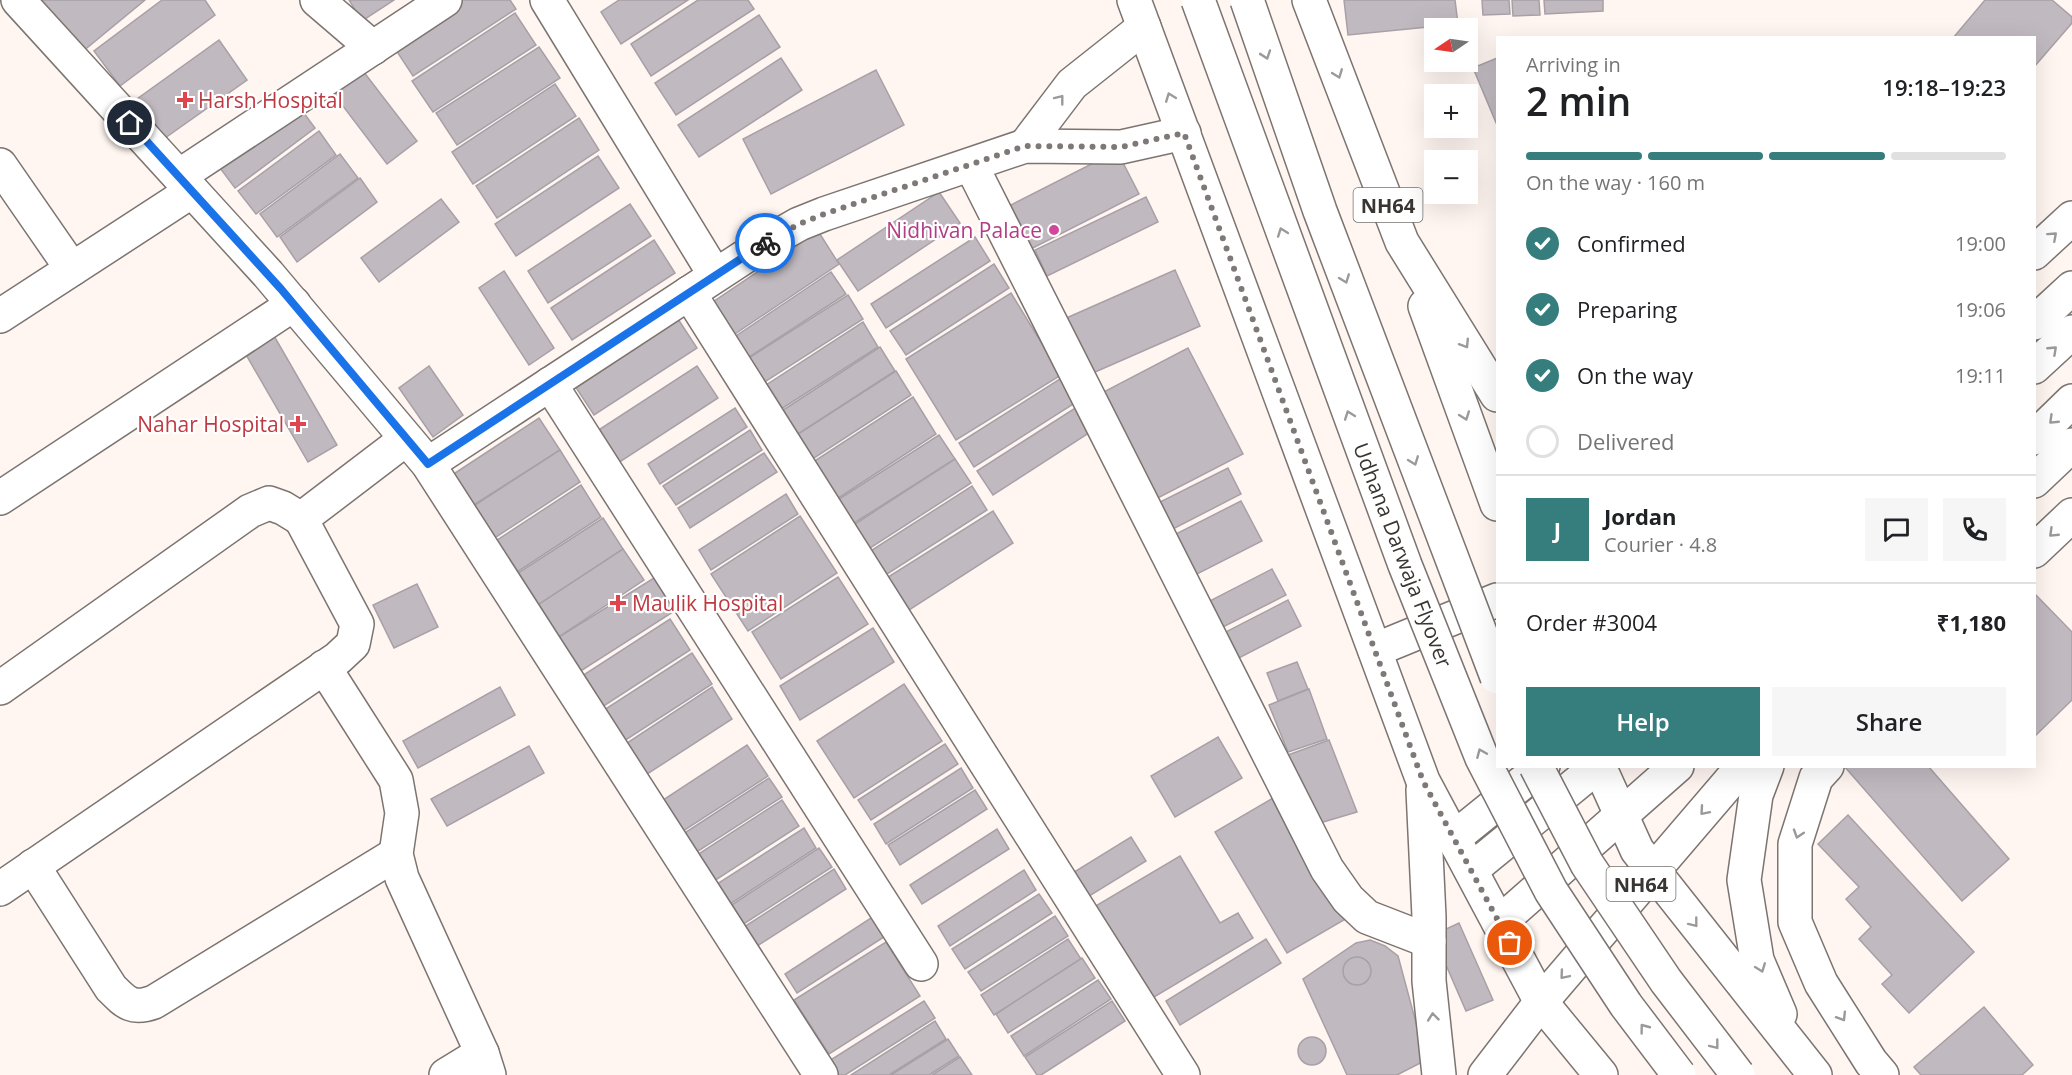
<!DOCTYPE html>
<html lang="en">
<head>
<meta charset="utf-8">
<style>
  :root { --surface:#fff; --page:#f6f6f6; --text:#202124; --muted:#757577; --line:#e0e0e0; --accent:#357e7d }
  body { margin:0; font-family:"Open Sans",sans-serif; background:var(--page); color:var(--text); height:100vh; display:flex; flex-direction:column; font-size:22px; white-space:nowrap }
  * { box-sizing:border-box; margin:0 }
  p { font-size:20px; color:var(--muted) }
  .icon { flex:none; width:33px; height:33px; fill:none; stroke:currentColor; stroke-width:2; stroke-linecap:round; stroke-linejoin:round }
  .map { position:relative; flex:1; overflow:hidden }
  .details { position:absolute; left:1496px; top:36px; width:540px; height:732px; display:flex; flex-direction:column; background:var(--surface); border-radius:0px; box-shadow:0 6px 24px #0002 }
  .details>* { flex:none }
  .needle { width:39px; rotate:257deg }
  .buttons { position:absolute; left:1424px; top:18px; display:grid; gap:12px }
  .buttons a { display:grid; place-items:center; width:54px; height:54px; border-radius:0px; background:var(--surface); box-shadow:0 6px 24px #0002; font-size:30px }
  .pin { position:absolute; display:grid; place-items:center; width:51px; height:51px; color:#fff; margin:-26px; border:3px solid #fff; border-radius:50%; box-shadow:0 2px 6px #0007 }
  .courier { position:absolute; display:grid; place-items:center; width:60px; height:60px; margin:-30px; border:4px solid #1a73e8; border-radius:50%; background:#fff; color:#222; box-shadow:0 2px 8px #0007 }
  .head em { font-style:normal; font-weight:600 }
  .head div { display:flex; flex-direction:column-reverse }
  .head { display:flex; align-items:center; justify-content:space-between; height:102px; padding:0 30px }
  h1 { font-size:39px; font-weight:600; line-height:45px }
  .bar { display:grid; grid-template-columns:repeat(4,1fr); gap:9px 6px; align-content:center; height:72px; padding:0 30px }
  .bar i { height:8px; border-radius:4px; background:var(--line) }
  .bar .on { background:var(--accent) }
  .bar p { grid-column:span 4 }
  .line { display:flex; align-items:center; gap:15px; padding:0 30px; border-top:2px solid var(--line) }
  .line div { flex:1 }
  .round { display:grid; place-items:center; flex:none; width:63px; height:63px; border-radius:0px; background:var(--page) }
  ol { padding:0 30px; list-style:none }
  li { display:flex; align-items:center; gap:18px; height:66px }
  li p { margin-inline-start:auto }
  li .icon { padding:6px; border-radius:50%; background:var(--accent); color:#fff; stroke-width:4 }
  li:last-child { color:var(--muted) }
  li i { width:33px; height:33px; border:3px solid var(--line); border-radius:50% }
  .primary-button { display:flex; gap:12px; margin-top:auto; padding:12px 30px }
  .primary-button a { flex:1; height:69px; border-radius:0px; background:var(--accent); color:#fff; font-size:24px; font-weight:600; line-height:69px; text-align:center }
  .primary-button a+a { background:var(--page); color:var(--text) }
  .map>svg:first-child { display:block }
</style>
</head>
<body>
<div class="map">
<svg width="2072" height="1075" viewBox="0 0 2072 1075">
  <rect width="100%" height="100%" fill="#fff5f1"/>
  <g fill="#c0bac0" stroke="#a7a0a7" stroke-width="1.5">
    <path d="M30 0H145L76 57Z"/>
    <path d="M162 0H205L215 15 120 86 94 51Z"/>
    <path d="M349 0H394L362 21Z"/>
    <path d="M460 0H510L516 9 413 76 392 44Z"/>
    <path d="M619 0H688L621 44 601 12Z"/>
    <path d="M698 0H748L754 9 651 76 631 44Z"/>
    <path d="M1344 0H1455L1458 24 1348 35Z"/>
    <path d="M1482 0H1509L1510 14 1483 15Z"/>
    <path d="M1512 0H1539L1540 15 1513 16Z"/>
    <path d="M1544 0H1603V11L1545 14Z"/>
    <path d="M1985 0H2052L2072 17V23L2034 67V38H1953Z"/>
    <path d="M515 13 536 45 433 112 412 81Z"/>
    <path d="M759 15 780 47 676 115 655 83Z"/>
    <path d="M219 40 247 80 165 138 137 99Z"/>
    <path d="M539 47 560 78 457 145 436 113Z"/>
    <path d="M781 58 802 90 699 157 678 125Z"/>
    <path d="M1497 58V125L1473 68Z"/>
    <path d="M876 70 904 125 771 194 743 139Z"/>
    <path d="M363 71 417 141 387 164 333 93Z"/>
    <path d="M555 84 576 116 473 184 452 152Z"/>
    <path d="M298 105 315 128 235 188 217 164Z"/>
    <path d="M579 118 599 150 497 218 476 186Z"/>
    <path d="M319 131 336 155 256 214 238 191Z"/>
    <path d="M1117 151 1139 194 1027 251 1005 208Z"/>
    <path d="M340 154 358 178 277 237 260 214Z"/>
    <path d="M598 156 619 188 516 256 495 224Z"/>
    <path d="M360 178 377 202 297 262 280 237Z"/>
    <path d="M939 192 960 223 858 291 837 260Z"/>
    <path d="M1146 197 1158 222 1047 276 1035 250Z"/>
    <path d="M441 199 459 222 379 282 361 258Z"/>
    <path d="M630 204 651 236 548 303 528 271Z"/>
    <path d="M818 231 839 264 726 340 704 308Z"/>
    <path d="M975 237 990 261 886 328 871 304Z"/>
    <path d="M654 240 675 273 572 340 551 308Z"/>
    <path d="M994 264 1009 288 906 355 890 331Z"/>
    <path d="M1175 270 1200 326 1086 376 1062 320Z"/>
    <path d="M504 271 554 348 529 365 479 288Z"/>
    <path d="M831 272 846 294 743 361 730 340Z"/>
    <path d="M1011 293 1061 375 956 440 906 359Z"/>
    <path d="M848 295 863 319 760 385 744 361Z"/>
    <path d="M676 316 697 348 594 415 573 383Z"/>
    <path d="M863 322 878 347 775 413 760 389Z"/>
    <path d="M270 329 337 445 308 462 241 346Z"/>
    <path d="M880 347 895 371 792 438 777 414Z"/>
    <path d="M1188 348 1243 454 1150 502 1096 396Z"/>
    <path d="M429 366 463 415 433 437 399 388Z"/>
    <path d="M697 366 718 398 615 465 594 433Z"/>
    <path d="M896 371 911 395 808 462 792 438Z"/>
    <path d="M1063 377 1078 401 974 467 959 443Z"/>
    <path d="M913 397 936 434 834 501 810 464Z"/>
    <path d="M1080 405 1095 429 993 495 977 471Z"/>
    <path d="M735 408 747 427 660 484 648 464Z"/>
    <path d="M539 418 560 450 469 508 449 477Z"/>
    <path d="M750 430 762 450 676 505 663 486Z"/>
    <path d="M939 435 955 459 851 525 836 501Z"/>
    <path d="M560 450 580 482 490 541 469 509Z"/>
    <path d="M764 453 777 472 690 528 678 508Z"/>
    <path d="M955 459 971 483 867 550 852 526Z"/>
    <path d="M1228 468 1241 494 1169 531 1156 504Z"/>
    <path d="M581 485 601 517 511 576 491 544Z"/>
    <path d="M972 486 987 510 884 576 869 552Z"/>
    <path d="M786 494 798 514 711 570 699 550Z"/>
    <path d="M1241 501 1262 541 1189 578 1168 538Z"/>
    <path d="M993 511 1013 543 906 612 885 579Z"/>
    <path d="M800 516 837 573 748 631 711 574Z"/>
    <path d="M603 518 623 549 533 609 512 577Z"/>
    <path d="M623 549 644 580 554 640 533 608Z"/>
    <path d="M1272 569 1286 595 1213 632 1200 606Z"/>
    <path d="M838 577 868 624 781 679 752 632Z"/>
    <path d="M654 578 676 610 576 674 554 640Z"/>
    <path d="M417 584 438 627 394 648 373 605Z"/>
    <path d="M2034 593 2072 632V700L2034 737Z"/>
    <path d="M1288 600 1301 626 1229 663 1216 637Z"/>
    <path d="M670 619 690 650 599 709 579 678Z"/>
    <path d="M873 628 894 662 800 720 780 686Z"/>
    <path d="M692 653 712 684 621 743 601 712Z"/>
    <path d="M1297 662 1308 689 1278 701 1267 673Z"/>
    <path d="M904 684 942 741 854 798 817 741Z"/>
    <path d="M500 687 515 715 418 768 403 741Z"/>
    <path d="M712 687 732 719 641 778 621 747Z"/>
    <path d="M1309 689 1327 739 1288 752 1269 705Z"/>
    <path d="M1218 737 1242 778 1175 817 1151 776Z"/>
    <path d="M1329 740 1357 812 1313 825 1288 755Z"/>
    <path d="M945 744 958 764 871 820 858 800Z"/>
    <path d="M747 745 768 776 677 835 657 804Z"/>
    <path d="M529 746 544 773 447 826 431 799Z"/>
    <path d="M1844 766H1928L2009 859 1962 901Z"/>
    <path d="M961 768 973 788 886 844 874 824Z"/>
    <path d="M769 778 782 797 692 855 680 836Z"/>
    <path d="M975 790 987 809 900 865 888 845Z"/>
    <path d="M1278 795 1349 917 1287 953 1215 832Z"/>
    <path d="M782 800 799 826 711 883 694 857Z"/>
    <path d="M1848 815 1974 952 1909 1013 1882 984 1892 975 1859 939 1871 927 1846 899 1859 887 1818 844Z"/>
    <path d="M804 828 816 848 727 906 714 886Z"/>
    <path d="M997 829 1009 849 922 904 910 885Z"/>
    <path d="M1131 837 1146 861 1086 898 1071 874Z"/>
    <path d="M819 848 832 867 742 925 730 906Z"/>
    <path d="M1180 856 1220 923 1238 913 1253 938 1149 1000 1094 907Z"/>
    <path d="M834 869 846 889 757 946 744 927Z"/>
    <path d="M1024 870 1036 890 950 946 938 926Z"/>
    <path d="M1039 894 1052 913 965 969 952 949Z"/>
    <path d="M874 916 887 935 797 993 785 974Z"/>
    <path d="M1055 916 1068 936 981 991 968 972Z"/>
    <path d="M1459 923 1493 1000 1466 1011 1433 935Z"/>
    <path d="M1068 939 1081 959 994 1015 981 995Z"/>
    <path d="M1266 939 1281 963 1180 1025 1166 1001Z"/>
    <path d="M1370 940 1385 946 1398 956 1426 1060 1397 1075H1347L1303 979 1356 943Z"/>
    <path d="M886 942 920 996 829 1054 794 1000Z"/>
    <circle cx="1357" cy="971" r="14"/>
    <path d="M1082 958 1095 978 1008 1033 996 1014Z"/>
    <path d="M1098 980 1111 999 1024 1056 1011 1036Z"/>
    <path d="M924 1001 935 1018 845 1075H838L829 1061Z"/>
    <path d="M1112 1001 1125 1021 1041 1075H1037L1025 1057Z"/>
    <path d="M1984 1007 2033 1065 2022 1075H1921L1914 1067Z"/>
    <path d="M935 1021 946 1039 889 1075H851Z"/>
    <circle cx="1312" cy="1051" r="14"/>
    <path d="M948 1039 959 1056 929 1075H891Z"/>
    <path d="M960 1057 972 1075H932Z"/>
  </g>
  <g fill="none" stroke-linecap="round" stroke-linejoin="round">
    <g stroke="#7c7470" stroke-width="36">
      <g id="minor">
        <path d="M18 0 268 274 428 464 821 1075"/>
        <path d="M317 0 373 48"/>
        <path d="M547 0 715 275"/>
        <path d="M1025 146 1072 84 1144 27"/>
        <path d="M0 165 72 269"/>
        <path d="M971 165 1327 869 1348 899 1367 917 1429 941"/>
        <path d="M179 176 445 0"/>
        <path d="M2034 253 2072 218"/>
        <path d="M689 293 1183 1075"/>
        <path d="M0 316 192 191"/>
        <path d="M550 384 921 964"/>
        <path d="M428 464 767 242 799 224 824 214 1025 146 1121 147 1184 133"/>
        <path d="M0 498 294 304"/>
        <path d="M2034 551 2072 515"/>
        <path d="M324 667 396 780 402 813 396 854 402 878 482 1053 489 1075"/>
        <path d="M0 688 250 511 269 503 283 508 301 519 406 439"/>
        <path d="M1827 766 1816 778 1795 844V922L1821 983 1871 1062 1882 1075"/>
        <path d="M33 866 111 988C126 1003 132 1010 154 1002L396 854"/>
        <path d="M0 889 338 658 353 644 357 624 301 519"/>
        <path d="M446 1075 482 1053"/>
      </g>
    </g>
    <g stroke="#7c7470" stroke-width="36">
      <g id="major">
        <path d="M2034 367 2072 332"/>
        <path d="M2034 438 2072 401"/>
        <path d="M1471 870 1598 766"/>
        <path d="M1499 923 1677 766"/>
        <path d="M1485 1075 1541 1002"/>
      </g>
    </g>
    <g stroke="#7c7470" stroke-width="36">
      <g id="highway">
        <path d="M1134 0 1423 781 1541 1002 1601 1075"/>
        <path d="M1309 0 1402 242 1497 395"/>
        <path d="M1425 306 1497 504"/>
        <path d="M2034 323 2072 288"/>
        <path d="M2034 481 2072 445"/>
        <path d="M1375 650 1497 600"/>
        <path d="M1599 766 1637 850 1815 1075"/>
        <path d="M1767 766 1756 795 1744 880 1757 960 1780 1014"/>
        <path d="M1423 790 1429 917V981L1439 1075"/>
        <path d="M1454 838 1543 766"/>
        <path d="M1541 1002 1743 766"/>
      </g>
    </g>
    <use href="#minor" stroke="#fff" stroke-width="33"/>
    <use href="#major" stroke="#fff" stroke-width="33"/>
    <use href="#highway" stroke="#fff" stroke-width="33"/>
    <g stroke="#7c7470" stroke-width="36" stroke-linecap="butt">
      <g id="highway-bridge">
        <path d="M1198 0 1405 565 1482 758 1551 891 1626 1005 1679 1075"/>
        <path d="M1247 0 1320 211 1497 677"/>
        <path d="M1536 766 1587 864 1666 981 1738 1075"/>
      </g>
    </g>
    <use href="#highway-bridge" stroke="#fff" stroke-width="33"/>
  </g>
  <defs><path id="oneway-chevron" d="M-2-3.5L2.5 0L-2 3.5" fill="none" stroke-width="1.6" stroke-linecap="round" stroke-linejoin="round" transform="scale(1.5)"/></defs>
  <g stroke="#9c9a99">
    <use href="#oneway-chevron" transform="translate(1266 55) rotate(71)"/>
    <use href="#oneway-chevron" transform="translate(1338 74) rotate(69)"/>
    <use href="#oneway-chevron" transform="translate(1170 97) rotate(-111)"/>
    <use href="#oneway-chevron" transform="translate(1060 99) rotate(-52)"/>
    <use href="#oneway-chevron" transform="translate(1282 232) rotate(-110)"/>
    <use href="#oneway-chevron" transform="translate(2053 236) rotate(-42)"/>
    <use href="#oneway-chevron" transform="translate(1345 279) rotate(69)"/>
    <use href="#oneway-chevron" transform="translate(1465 344) rotate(58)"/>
    <use href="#oneway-chevron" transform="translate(2053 350) rotate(-43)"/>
    <use href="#oneway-chevron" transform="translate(1349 415) rotate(-110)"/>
    <use href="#oneway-chevron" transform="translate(1465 416) rotate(70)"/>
    <use href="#oneway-chevron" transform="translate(2053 420) rotate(136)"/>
    <use href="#oneway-chevron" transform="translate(1414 461) rotate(69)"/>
    <use href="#oneway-chevron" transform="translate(2053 533) rotate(136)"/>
    <use href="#oneway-chevron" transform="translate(1481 753) rotate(-113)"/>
    <use href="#oneway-chevron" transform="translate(1704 811) rotate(131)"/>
    <use href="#oneway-chevron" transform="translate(1798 834) rotate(108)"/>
    <use href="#oneway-chevron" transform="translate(1694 923) rotate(52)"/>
    <use href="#oneway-chevron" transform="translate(1761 968) rotate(69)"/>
    <use href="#oneway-chevron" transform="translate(1564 975) rotate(130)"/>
    <use href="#oneway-chevron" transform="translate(1433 1017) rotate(-96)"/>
    <use href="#oneway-chevron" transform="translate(1842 1017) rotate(58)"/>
    <use href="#oneway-chevron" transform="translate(1644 1028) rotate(-127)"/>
    <use href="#oneway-chevron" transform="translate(1715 1045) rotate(52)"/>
  </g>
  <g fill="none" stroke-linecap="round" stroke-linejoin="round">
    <path stroke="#7e7876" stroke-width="6" stroke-dasharray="0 10.8" d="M765 243 799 224 824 214 1025 146 1121 147 1184 133 1423 781 1510 943"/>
    <path stroke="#1a73e8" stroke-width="8" d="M130 123 281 289 428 464 765 243"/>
  </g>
  <g fill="#e0444e" stroke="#fff" stroke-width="2">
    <path d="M182 91h6v6h6v6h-6v6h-6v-6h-6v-6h6z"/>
    <path d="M295 415h6v6h6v6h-6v6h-6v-6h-6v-6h6z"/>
    <path d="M615 594h6v6h6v6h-6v6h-6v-6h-6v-6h6z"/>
  </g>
  <circle fill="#d1479c" stroke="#fff" stroke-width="2" cx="1054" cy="230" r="6"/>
  <g text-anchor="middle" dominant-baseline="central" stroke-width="4.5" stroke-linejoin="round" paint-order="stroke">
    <g fill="#fff" stroke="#747270" stroke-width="1.5">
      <rect x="1353.5" y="188" width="69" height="34" rx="4.5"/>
      <rect x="1606.5" y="867" width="69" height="34" rx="4.5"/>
    </g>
    <g font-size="20" font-weight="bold" fill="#393533">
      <text x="1388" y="205">NH64</text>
      <text x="1641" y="884">NH64</text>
    </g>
    <g font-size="21" fill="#be3a42" stroke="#fff" text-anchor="start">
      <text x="198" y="100">Harsh Hospital</text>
      <text x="284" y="424" text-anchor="end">Nahar Hospital</text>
      <text x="632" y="603">Maulik Hospital</text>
    </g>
    <g font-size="21" fill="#b23c85" stroke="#fff" text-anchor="end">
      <text x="1042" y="230">Nidhivan Palace</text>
    </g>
    <g font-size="21" fill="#393533" stroke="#fff">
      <text transform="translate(1403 555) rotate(69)">Udhana Darwaja Flyover</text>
    </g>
  </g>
</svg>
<div class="buttons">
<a><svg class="needle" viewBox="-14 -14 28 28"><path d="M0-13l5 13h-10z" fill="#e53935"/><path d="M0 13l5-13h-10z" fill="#757577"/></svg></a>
<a>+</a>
<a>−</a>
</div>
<div class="pin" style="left:1510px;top:943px;background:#ea580c"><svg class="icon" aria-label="bag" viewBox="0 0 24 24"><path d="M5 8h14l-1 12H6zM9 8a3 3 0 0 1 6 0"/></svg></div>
<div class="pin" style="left:130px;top:123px;background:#1f2937"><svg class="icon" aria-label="home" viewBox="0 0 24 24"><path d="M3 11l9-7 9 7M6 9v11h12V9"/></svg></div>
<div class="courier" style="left:765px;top:243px"><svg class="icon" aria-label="bike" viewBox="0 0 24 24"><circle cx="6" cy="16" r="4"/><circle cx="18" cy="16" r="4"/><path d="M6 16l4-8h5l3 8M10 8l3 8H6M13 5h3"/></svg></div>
<section class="details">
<div class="head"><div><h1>2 min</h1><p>Arriving in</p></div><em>19:18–19:23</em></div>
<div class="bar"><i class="on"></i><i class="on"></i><i class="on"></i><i></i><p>On the way · 160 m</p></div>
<ol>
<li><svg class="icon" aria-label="check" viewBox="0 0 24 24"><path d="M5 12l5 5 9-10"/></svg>Confirmed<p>19:00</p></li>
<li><svg class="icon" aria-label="check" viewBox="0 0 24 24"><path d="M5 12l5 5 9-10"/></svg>Preparing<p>19:06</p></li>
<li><svg class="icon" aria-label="check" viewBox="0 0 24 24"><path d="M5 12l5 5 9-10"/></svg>On the way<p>19:11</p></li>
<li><i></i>Delivered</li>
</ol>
<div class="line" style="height:108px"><b class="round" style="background:var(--accent);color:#fff">J</b><div><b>Jordan</b><p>Courier · 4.8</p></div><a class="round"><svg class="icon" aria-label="chat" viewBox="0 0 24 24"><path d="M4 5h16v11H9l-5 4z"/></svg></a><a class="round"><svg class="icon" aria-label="phone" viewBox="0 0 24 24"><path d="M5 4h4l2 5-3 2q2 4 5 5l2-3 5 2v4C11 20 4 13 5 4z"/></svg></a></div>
<div class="line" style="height:78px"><div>Order #3004</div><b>₹1,180</b></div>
<div class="primary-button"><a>Help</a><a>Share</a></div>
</section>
</div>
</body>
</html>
